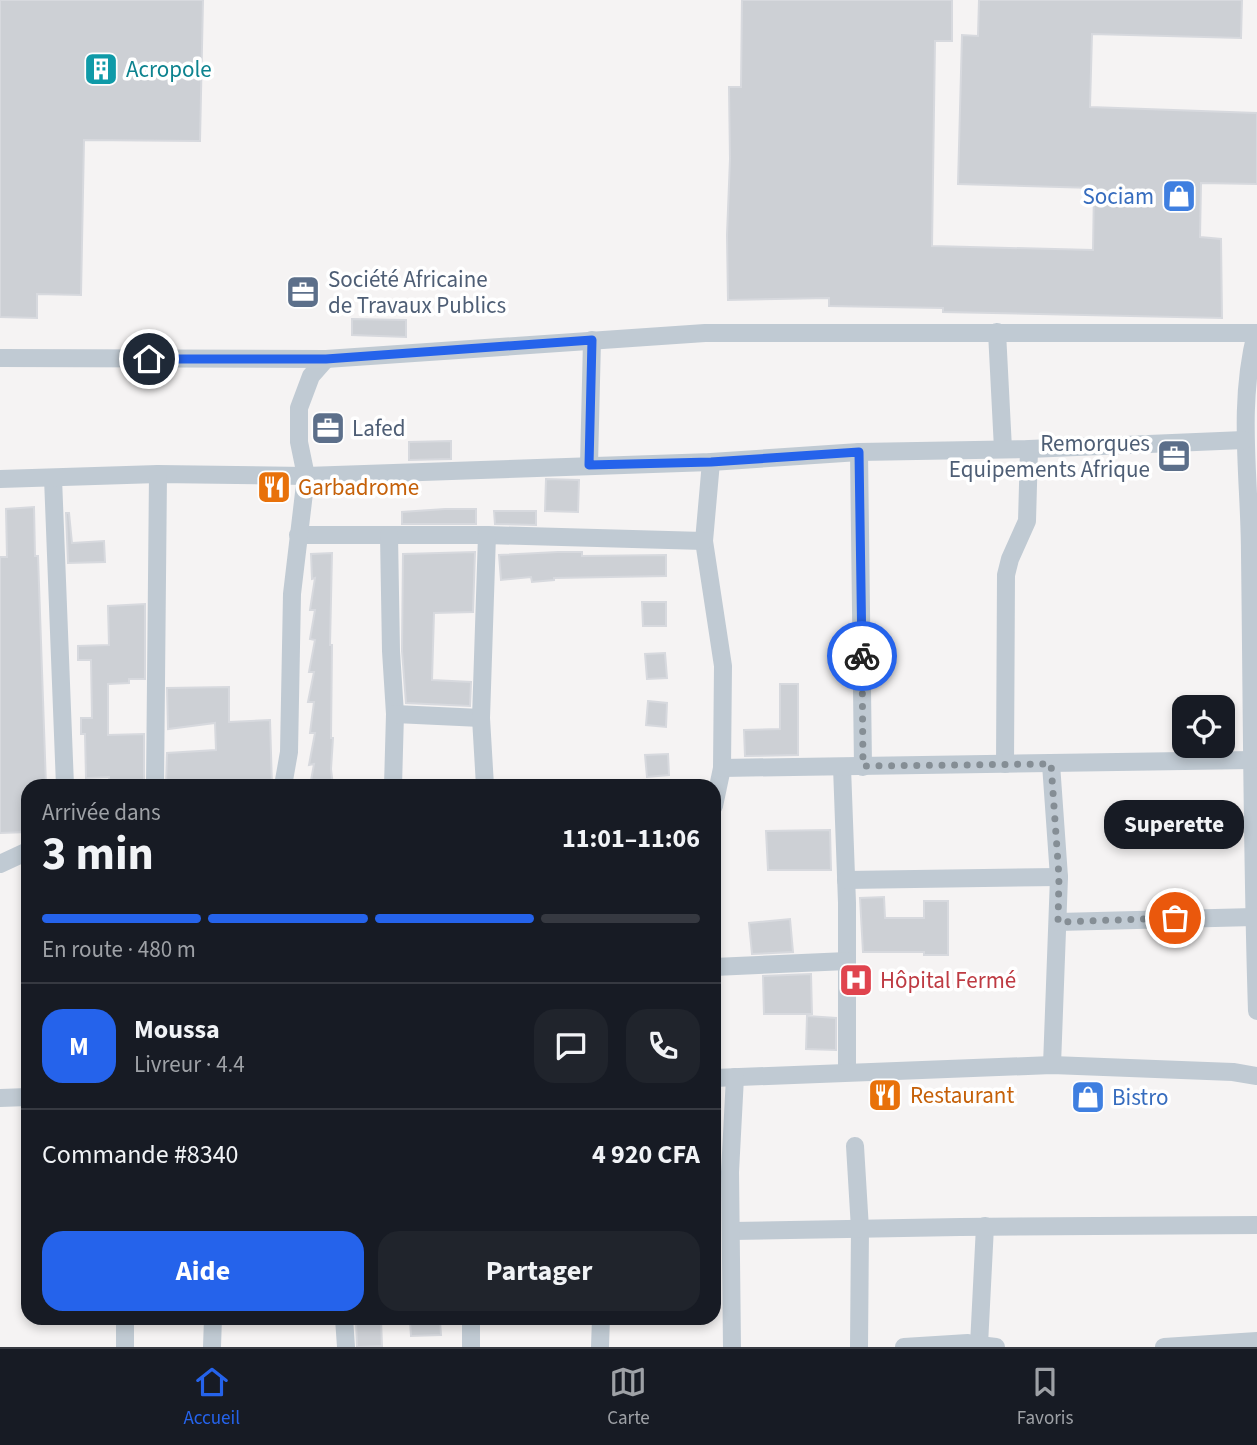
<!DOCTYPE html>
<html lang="fr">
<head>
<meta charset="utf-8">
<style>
  :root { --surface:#171b24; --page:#20242c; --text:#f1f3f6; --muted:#9ea1a6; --line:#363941; --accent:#2563eb }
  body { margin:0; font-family:"Source Sans 3",sans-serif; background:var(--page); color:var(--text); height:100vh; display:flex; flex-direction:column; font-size:26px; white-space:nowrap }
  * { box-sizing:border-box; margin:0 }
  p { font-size:23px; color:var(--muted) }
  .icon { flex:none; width:38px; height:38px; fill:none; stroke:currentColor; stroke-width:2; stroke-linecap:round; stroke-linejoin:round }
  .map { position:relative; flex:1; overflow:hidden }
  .side { position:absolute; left:21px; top:779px; width:700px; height:546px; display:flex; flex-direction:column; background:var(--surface); border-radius:21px; box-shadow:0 4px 10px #0003 }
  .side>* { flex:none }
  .fabs { position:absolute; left:1172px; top:695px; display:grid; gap:14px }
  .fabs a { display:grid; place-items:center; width:63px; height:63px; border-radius:14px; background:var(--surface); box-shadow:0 4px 10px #0003; font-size:35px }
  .pin { position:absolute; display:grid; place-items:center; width:60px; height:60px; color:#fff; margin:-30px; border:4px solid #fff; border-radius:50%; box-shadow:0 2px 7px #0007 }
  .courier { position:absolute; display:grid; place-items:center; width:70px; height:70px; margin:-35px; border:5px solid #2563eb; border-radius:50%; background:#fff; color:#222; box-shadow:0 2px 9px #0007 }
  .bubble { position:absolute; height:49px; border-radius:21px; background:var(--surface); box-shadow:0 4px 10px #0003; font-size:23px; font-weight:700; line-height:49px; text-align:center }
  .head em { font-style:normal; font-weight:700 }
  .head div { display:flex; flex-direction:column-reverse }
  .head { display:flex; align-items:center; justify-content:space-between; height:119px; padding:0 21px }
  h1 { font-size:46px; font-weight:700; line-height:52px }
  .bar { display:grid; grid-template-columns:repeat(4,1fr); gap:10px 7px; align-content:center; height:84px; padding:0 21px }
  .bar i { height:9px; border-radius:5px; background:var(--line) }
  .bar .active { background:var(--accent) }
  .bar p { grid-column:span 4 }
  .line { display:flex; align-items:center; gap:18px; padding:0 21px; border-top:2px solid var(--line) }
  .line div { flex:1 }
  .round { display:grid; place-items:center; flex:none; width:74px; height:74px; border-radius:21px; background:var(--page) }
  .primary-button { display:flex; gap:14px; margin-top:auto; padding:14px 21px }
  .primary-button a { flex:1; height:80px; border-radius:21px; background:var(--accent); color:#fff; font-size:28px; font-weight:700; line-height:80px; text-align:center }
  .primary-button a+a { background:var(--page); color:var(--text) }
  .dock { display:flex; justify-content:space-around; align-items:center; height:98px; border-top:2px solid var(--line); background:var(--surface); font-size:19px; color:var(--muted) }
  .dock a { display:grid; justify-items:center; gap:4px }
  .dock .active { color:var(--accent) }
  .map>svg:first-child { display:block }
</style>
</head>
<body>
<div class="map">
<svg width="1257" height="1347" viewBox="0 0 1257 1347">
  <rect width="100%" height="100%" fill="#f5f3f3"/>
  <g fill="#cdd0d5" stroke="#d7d9de" stroke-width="2">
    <path d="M0 0H203L200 141 84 140 81 295 37 294V318L0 317Z"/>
    <path d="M742 0H952V41H935L932 246 1093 250 1094 188 958 184 962 35 978 36 979 0H1242L1241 38 1092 34 1090 107 1257 113V184L1201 183 1200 237 1221 239 1222 318 943 312V308L829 306V298L728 300 727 235 730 159 729 87H741Z"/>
    <path d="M352 319 406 320V337L352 335Z"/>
    <path d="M451 441V459L409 460V442Z"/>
    <path d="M546 479 579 480 578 512 545 511Z"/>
    <path d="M34 507 35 556H38L46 786H28V832L0 833V557H7L6 509Z"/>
    <path d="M445 509H476V524H402V512Z"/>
    <path d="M494 511H536V525L495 524Z"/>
    <path d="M66 513H69L72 543 104 541 105 562 68 563Z"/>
    <path d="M475 552 473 612 434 613 432 680 471 682 470 706 406 703 402 651 403 554Z"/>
    <path d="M558 552H582V556L666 555V576L554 578V580L532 582 531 577 501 580 499 555Z"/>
    <path d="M332 553 330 645H332L331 738H333L331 769 333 786H310L314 764 309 765 315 733H310L314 702H308L314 672H309L315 640 310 639 315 610H310L315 578 312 579 311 554Z"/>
    <path d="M642 602H666V626H643Z"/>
    <path d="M145 604V679H129V683L108 684V735L144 734V786H110L109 777 86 778 85 734H81V718H92L91 660H78V646L109 645 108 606Z"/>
    <path d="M665 653 667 678 647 679 645 654Z"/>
    <path d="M780 684H798V755L745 756 744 730 780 729Z"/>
    <path d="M229 687V722L270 720 272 786H166L167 753 216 750 215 723 168 729 167 688Z"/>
    <path d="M648 701 667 703 666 727 646 725Z"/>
    <path d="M668 754 669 775 647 777 645 755Z"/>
    <path d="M830 830 831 870H768L766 831Z"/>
    <path d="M884 897 885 918H924V901H948V955H924V952H863L860 898Z"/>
    <path d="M790 919 793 952 752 954 749 923Z"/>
    <path d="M811 974 812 1014H764L763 976Z"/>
    <path d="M807 1016 836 1018V1050L806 1049Z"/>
    <path d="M381 1319 382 1346 357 1347 356 1320Z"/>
    <path d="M440 1320 441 1335 411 1336 410 1321Z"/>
  </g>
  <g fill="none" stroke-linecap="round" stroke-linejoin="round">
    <g stroke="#c0cad3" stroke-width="18">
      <path d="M997 332 1003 449"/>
      <path d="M0 358 326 359 705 333H1256C1237 407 1250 480 1250 555 1252 707 1252 859 1257 1011"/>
      <path d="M859 452 863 767"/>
      <path d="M711 462 704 541 723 666 722 768 714 806"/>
      <path d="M589 465 592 340"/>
      <path d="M53 478 65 786"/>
      <path d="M0 479 158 474 306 476 711 462 859 452 1029 449 1244 440"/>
      <path d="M298 535H487L704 541"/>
      <path d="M389 535 391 651 395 714 393 786"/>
      <path d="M395 714 481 718"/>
      <path d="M1005 764 1006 575 1010 559 1027 521 1029 449"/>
      <path d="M1051 764 1059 877 1052 1065"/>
      <path d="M842 767 847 903V1072"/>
      <path d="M722 768 1252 760"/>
      <path d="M155 786 158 474"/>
      <path d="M283 786 289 752 292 594 306 476 299 442V408L311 376 326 359"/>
      <path d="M485 786 481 718 487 535"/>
      <path d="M0 864 28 851"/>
      <path d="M846 880 1059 877"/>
      <path d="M1058 922 1254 917"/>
      <path d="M714 967 847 961"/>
      <path d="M714 1078 1052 1065 1233 1072 1257 1076"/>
      <path d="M0 1098 28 1097"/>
      <path d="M855 1146 860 1229 859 1347"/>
      <path d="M985 1226 979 1345 996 1347"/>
      <path d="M732 1231 960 1227 1257 1225"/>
      <path d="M125 1318V1347"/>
      <path d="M344 1318 346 1347"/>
      <path d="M212 1347 213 1318"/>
      <path d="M471 1347V1318"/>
      <path d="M600 1347 601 1318"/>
      <path d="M732 1347 730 1172 735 1077"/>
      <path d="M904 1347 968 1343 979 1345"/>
      <path d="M1164 1347 1257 1341"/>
    </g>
  </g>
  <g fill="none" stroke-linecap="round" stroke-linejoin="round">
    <path stroke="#858e95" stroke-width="7" stroke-dasharray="0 12.6" d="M862 656 863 766 1051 764 1059 877 1058 922 1175 918"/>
    <path stroke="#2563eb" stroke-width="9" d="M149 359H326L592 340 589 465 711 462 859 452 862 656"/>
  </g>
  <defs>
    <g id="building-square" transform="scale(1.75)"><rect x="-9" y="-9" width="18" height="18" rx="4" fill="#0f9aa8" stroke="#fff"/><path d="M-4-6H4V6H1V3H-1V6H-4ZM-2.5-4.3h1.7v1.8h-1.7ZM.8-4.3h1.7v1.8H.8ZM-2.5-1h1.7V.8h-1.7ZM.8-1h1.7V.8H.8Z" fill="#fff"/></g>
    <g id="shop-square" transform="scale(1.75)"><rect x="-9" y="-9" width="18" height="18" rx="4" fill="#3f7fe0" stroke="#fff"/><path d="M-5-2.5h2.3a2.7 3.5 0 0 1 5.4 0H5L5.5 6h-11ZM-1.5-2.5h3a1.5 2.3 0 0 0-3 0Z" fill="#fff"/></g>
    <g id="office-square" transform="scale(1.75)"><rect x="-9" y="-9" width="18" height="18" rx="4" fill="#5c6f8a" stroke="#fff"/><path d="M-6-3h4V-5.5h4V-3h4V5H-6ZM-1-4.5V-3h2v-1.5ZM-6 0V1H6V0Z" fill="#fff"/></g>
    <g id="restaurant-square" transform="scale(1.75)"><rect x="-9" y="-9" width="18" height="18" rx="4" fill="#e8710a" stroke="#fff"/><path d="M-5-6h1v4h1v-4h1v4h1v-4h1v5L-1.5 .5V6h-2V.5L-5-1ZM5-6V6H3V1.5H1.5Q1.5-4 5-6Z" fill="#fff"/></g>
    <g id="hospital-square" transform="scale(1.75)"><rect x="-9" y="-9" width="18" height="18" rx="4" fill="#e0444e" stroke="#fff"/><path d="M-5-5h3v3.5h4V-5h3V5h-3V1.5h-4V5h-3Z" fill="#fff"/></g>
  </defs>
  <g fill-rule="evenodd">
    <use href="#building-square" x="101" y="69"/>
    <use href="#shop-square" x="1179" y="196"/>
    <use href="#office-square" x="303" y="292"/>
    <use href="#office-square" x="328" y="428"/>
    <use href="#office-square" x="1174" y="456"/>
    <use href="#restaurant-square" x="274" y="487"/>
    <use href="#hospital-square" x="856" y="980"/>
    <use href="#restaurant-square" x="885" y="1095"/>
    <use href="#shop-square" x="1088" y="1097"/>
  </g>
  <g text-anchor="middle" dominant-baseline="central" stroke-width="7" stroke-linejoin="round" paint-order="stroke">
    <g font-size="23" fill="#0d838f" stroke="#fff" text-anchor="start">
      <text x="126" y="69">Acropole</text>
    </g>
    <g font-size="23" fill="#366cbe" stroke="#fff" text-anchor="end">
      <text x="1154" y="196">Sociam</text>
      <text x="1112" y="1097" text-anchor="start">Bistro</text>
    </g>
    <g font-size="23" fill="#4e5e75" stroke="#fff" text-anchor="start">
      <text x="328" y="279">Société Africaine<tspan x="328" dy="26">de Travaux Publics</tspan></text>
      <text x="352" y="428">Lafed</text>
      <text x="1150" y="443" text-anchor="end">Remorques<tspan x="1150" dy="26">Equipements Afrique</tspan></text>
    </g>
    <g font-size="23" fill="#c56008" stroke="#fff" text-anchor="start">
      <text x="298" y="487">Garbadrome</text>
      <text x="910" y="1095">Restaurant</text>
    </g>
    <g font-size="23" fill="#be3a42" stroke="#fff" text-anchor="start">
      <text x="880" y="980">Hôpital Fermé</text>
    </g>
  </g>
</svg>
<div class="fabs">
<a><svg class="icon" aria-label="locate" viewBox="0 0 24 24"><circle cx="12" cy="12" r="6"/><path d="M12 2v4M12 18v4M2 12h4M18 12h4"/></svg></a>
</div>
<div class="pin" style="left:1175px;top:918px;background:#ea580c"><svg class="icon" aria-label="bag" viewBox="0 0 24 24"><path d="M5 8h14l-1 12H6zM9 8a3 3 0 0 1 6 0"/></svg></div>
<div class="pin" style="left:149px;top:359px;background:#1f2937"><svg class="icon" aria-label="home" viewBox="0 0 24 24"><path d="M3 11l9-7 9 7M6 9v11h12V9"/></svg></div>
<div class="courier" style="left:862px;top:656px"><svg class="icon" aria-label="bike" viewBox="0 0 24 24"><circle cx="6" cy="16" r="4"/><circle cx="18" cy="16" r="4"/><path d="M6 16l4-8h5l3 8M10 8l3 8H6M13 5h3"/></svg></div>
<div class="bubble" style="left:1104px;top:800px;width:140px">Superette</div>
<section class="side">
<div class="head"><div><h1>3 min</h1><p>Arrivée dans</p></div><em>11:01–11:06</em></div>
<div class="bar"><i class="active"></i><i class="active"></i><i class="active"></i><i></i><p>En route · 480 m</p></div>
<div class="line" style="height:126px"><b class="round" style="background:var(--accent);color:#fff">M</b><div><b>Moussa</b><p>Livreur · 4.4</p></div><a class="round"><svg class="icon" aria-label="chat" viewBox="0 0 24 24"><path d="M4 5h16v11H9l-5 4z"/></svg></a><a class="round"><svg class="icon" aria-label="phone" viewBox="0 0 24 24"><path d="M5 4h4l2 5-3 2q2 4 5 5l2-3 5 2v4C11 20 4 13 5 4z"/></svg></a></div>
<div class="line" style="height:91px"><div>Commande #8340</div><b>4 920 CFA</b></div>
<div class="primary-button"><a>Aide</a><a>Partager</a></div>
</section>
</div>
<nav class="dock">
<a class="active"><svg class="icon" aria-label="home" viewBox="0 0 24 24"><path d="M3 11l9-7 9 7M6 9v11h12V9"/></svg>Accueil</a>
<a><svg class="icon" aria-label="map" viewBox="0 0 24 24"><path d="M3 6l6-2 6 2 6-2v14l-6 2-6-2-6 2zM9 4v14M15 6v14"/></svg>Carte</a>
<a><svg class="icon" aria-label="saved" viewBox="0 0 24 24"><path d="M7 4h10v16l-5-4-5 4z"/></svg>Favoris</a>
</nav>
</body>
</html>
